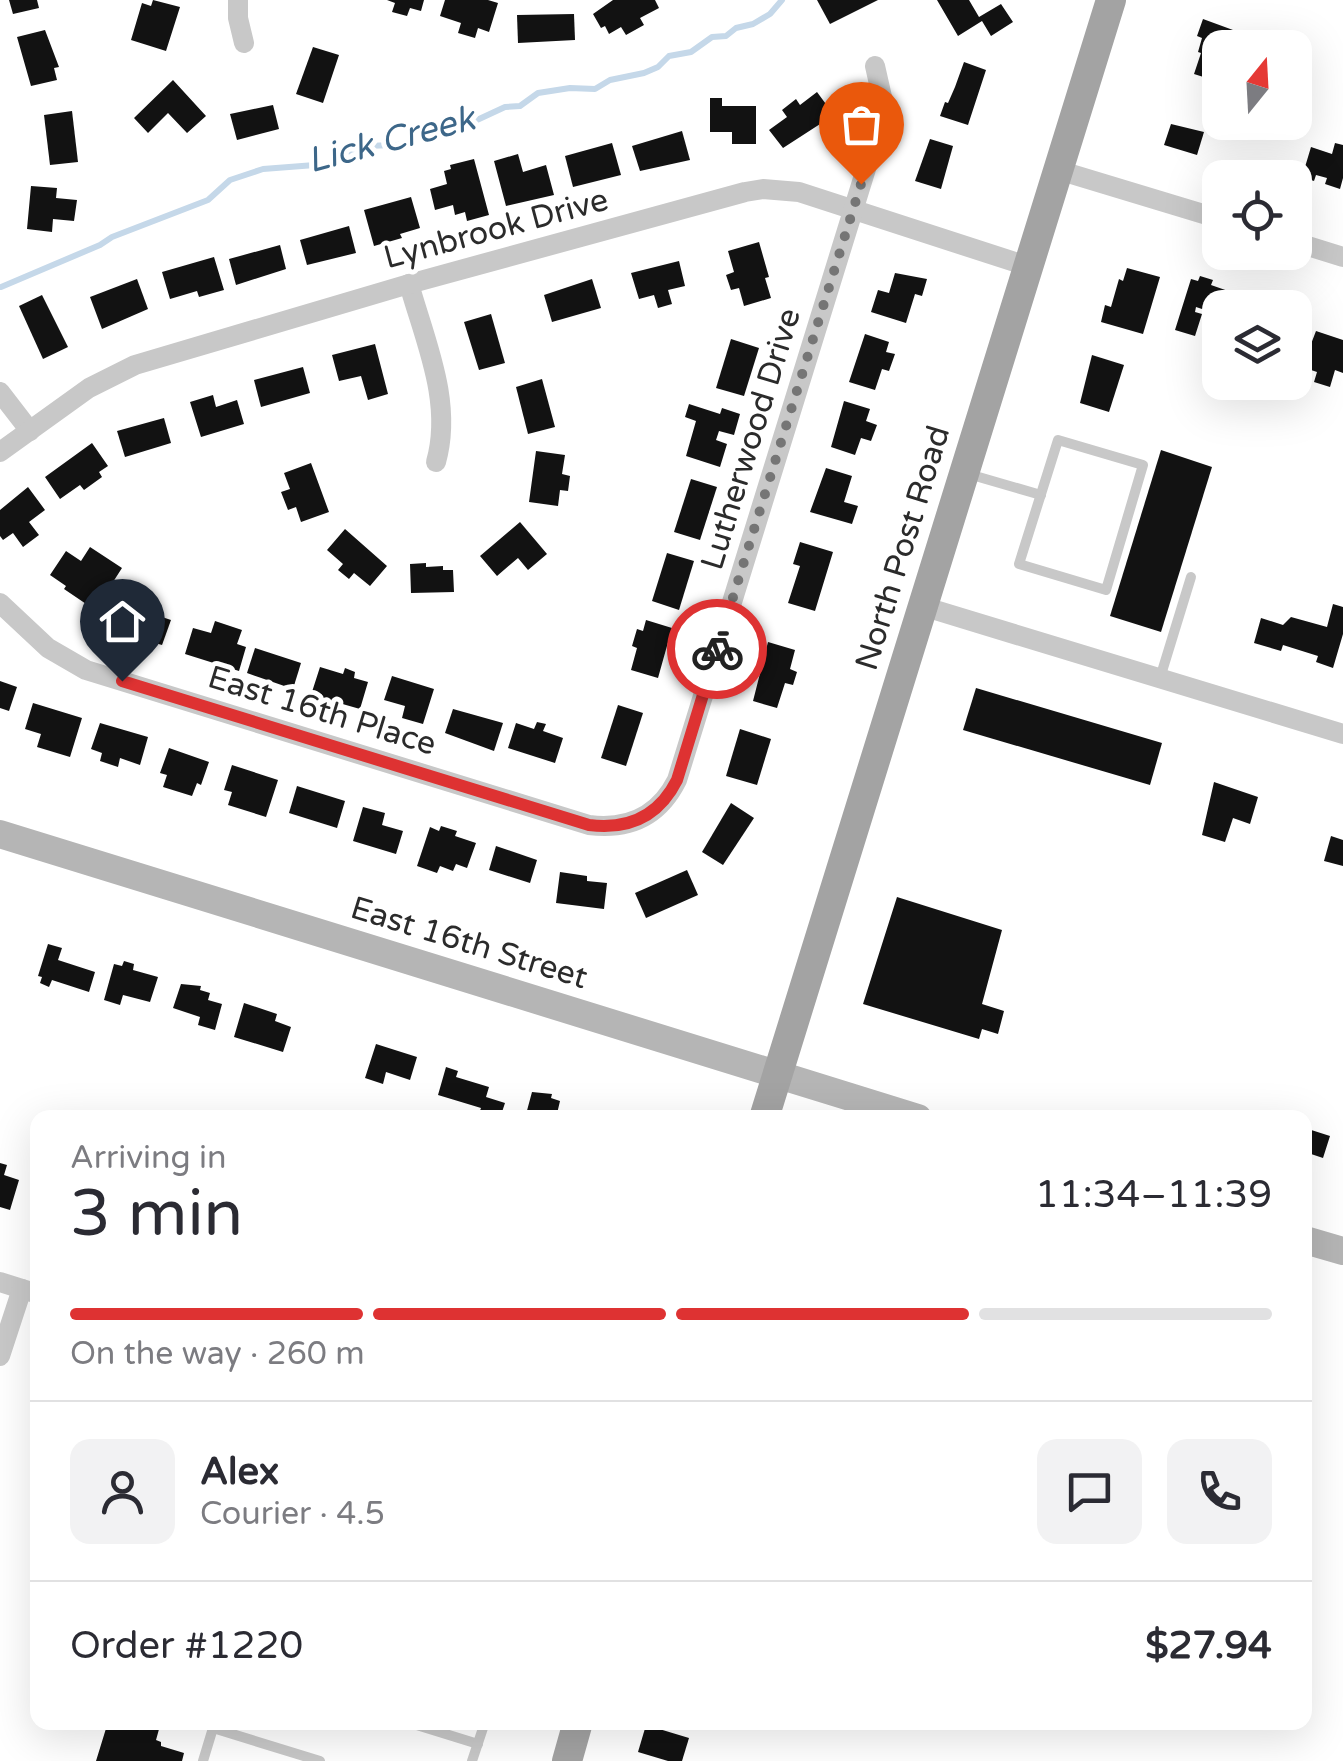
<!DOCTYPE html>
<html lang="en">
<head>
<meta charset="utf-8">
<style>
  :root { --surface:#fff; --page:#f2f2f3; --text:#2b2b33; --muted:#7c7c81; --line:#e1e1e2; --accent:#de3232 }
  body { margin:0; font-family:"Varela Round",sans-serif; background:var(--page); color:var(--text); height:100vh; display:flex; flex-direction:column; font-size:38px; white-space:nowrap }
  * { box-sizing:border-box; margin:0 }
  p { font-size:32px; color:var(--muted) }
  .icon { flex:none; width:55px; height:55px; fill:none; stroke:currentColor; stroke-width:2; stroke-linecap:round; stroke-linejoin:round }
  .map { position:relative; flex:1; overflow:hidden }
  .details { position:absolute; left:30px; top:1110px; width:1282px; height:620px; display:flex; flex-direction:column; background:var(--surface); border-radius:20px; box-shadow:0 10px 40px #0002 }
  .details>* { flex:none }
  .needle { width:65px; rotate:18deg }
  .buttons { position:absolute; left:1202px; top:30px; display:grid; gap:20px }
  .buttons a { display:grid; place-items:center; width:110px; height:110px; border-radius:20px; background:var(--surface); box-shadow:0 10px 40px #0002; font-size:50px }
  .pin { position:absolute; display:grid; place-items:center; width:85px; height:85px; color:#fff; margin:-102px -42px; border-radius:50% 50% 50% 0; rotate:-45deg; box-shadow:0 0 10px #0007 }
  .pin .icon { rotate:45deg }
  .courier { position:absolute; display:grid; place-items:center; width:100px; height:100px; margin:-50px; border:8px solid #de3232; border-radius:50%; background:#fff; color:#222; box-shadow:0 2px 12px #0007 }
  .summary em { font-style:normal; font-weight:600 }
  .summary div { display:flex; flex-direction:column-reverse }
  .summary { display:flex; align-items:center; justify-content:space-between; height:170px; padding:0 40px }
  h1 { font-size:65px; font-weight:600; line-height:75px }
  .bar { display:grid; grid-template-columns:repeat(4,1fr); gap:15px 10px; align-content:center; height:120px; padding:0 40px }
  .bar i { height:12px; border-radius:8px; background:var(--line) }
  .bar .current { background:var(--accent) }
  .bar p { grid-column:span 4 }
  .line { display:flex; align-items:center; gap:25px; padding:0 40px; border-top:2px solid var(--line) }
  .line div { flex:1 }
  .round { display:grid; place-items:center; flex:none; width:105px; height:105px; border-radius:20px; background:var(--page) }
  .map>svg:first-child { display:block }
</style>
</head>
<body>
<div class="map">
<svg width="1343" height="1761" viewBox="0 0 1343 1761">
  <rect width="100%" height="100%" fill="#fff"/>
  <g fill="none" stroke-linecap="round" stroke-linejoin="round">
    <path stroke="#c5d8e9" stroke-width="6" d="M1 287 100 245 112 237 208 200 230 180 263 169 328 164 345 158 362 146 398 145 426 134 434 126 477 120 505 107 520 106 538 93 570 88 595 89 610 80 644 73 658 67 669 56 691 52 712 37 726 36 736 28 753 24 770 14 782 0"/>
  </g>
  <g fill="#121212">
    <path d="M9 0H37L39 8 13 14Z"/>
    <path d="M153 0 180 7 166 51 131 40 142 3 151 6Z"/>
    <path d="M387 0H424L421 11 410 8 407 16 392 12 395 3Z"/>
    <path d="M445 0H488L498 3 489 32 478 28 475 38 458 33 461 23 440 16Z"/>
    <path d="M613 0H655L659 8 640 18 644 25 626 35 621 27 609 34 605 26 601 28 593 14Z"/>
    <path d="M817 0H878L830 24Z"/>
    <path d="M937 0H969L979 17 1001 4 1013 22 991 36 982 21 958 36Z"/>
    <path d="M574 14 575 40 518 43 517 15Z"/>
    <path d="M1203 19 1233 30 1227 48H1220V68L1216 81 1194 74 1201 53 1198 52 1202 38 1197 36Z"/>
    <path d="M45 30 59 67 54 68 57 80 31 86 17 37Z"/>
    <path d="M313 47 339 55 323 103 296 94Z"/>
    <path d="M964 62 986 70 968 125 940 116 945 102 948 103 955 87Z"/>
    <path d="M173 80 206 116 187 133 168 113 148 133 134 118Z"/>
    <path d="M817 92 834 115 783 148 769 130 787 117 782 110 796 99 800 105Z"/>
    <path d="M710 98H722V106H756V144H732V132H710Z"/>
    <path d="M273 105 279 129 237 140 230 114Z"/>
    <path d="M72 111 78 162 50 165 44 115Z"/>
    <path d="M1171 124 1204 132 1197 155 1164 145Z"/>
    <path d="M682 131 690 160 640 171 632 146Z"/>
    <path d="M930 139 953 146 941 189 915 181Z"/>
    <path d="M612 143 621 175 573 187 565 156Z"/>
    <path d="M1335 143 1343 145V178L1340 189 1325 184 1327 178 1316 175 1314 181 1302 177 1311 147 1332 154Z"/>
    <path d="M518 154 523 172 546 165 554 195 506 206 494 161Z"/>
    <path d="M474 159 489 215 467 221 465 212 455 215 453 205 435 210 430 189 447 184 444 171 451 169 450 165Z"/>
    <path d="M31 186 57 188 56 198 77 200 74 221 53 219 52 232 27 229Z"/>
    <path d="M411 197 420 228 400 234 402 238 374 246 364 210Z"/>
    <path d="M349 226 356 253 307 265 300 240Z"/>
    <path d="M759 242 769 277 765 278 771 298 744 306 739 288 731 290 726 275 734 272 728 251Z"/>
    <path d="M280 245 286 269 236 285 229 259Z"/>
    <path d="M214 257 224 290 199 297 197 291 170 299 162 272Z"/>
    <path d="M679 261 685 286 668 290 672 304 658 308 654 295 639 299 631 273Z"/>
    <path d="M1127 268 1160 277 1143 334 1101 322 1105 305 1111 307 1119 279 1123 281Z"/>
    <path d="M895 273 927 279 922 296 915 294 906 323 871 312 878 290 889 293Z"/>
    <path d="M1200 276 1213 280 1211 285 1231 292 1226 308H1220V315L1196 307 1195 312 1202 314 1195 336 1175 330 1191 279 1198 281Z"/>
    <path d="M137 279 148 309 102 329 90 297Z"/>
    <path d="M592 279 601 308 552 322 544 295Z"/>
    <path d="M42 295 68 347 43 359 19 306Z"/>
    <path d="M1275 298 1290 303 1289 308H1263L1265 302 1273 304Z"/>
    <path d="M491 314 505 363 479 370 464 322Z"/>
    <path d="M1316 331 1343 340V373L1335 370 1330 387 1314 382 1317 372 1296 365 1302 341 1311 344Z"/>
    <path d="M865 334 889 342 886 352 895 354 889 371 882 369 875 390 849 382Z"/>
    <path d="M731 339 759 348 744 396 716 388Z"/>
    <path d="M375 344 388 394 368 400 361 376 339 381 332 355Z"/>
    <path d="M1092 355 1124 365 1109 412 1080 403Z"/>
    <path d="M303 367 310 393 261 407 254 380Z"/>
    <path d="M542 379 555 427 528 434 516 387Z"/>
    <path d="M213 395 216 407 237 400 244 424 201 437 190 402Z"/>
    <path d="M844 401 870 409 866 421 877 425 871 441 861 438 855 455 831 447Z"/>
    <path d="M689 404 720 414 722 408 740 414 734 435 719 431 716 440 727 444 720 467 686 456 696 421 685 417Z"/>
    <path d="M164 418 171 443 125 457 117 431Z"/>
    <path d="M92 443 108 466 99 472 102 477 84 490 80 485 60 499 45 477Z"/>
    <path d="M1161 450 1212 467 1161 632 1110 616Z"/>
    <path d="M536 451 565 455 562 474 570 476 568 491 560 490 558 506 529 502Z"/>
    <path d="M311 463 329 512 301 522 296 507 288 510 281 492 290 489 284 473Z"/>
    <path d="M826 468 852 476 844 502 858 506 852 524 810 512Z"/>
    <path d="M691 479 717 487 700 540 674 532Z"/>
    <path d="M28 487 45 510 29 522 39 535 23 547 13 533 3 540 0 536V510Z"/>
    <path d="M520 522 547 554 528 570 518 558 497 576 480 556Z"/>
    <path d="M345 529 387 566 370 586 354 573 349 579 338 570 343 564 327 550Z"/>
    <path d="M800 542 833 552 815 611 788 603 800 566 793 564Z"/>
    <path d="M90 547 122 568 95 610 64 589 66 586 50 575 66 551 81 561Z"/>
    <path d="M667 553 694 561 679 610 652 601Z"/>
    <path d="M426 563V567L443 566V570H453L454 592 411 593 410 564Z"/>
    <path d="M123 604 171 620 162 645 114 631Z"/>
    <path d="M1333 604 1343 607V634L1333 668 1316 662 1318 656 1283 645 1281 651 1254 643 1261 618 1283 625 1291 617 1327 627Z"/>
    <path d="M646 620 672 628 658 678 631 670 637 648 632 646 637 629 643 631Z"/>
    <path d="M215 621 242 630 237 644 246 647 239 671 185 654 193 628 211 633Z"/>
    <path d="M768 642 795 650 790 669 797 672 793 685 785 683 777 708 753 701Z"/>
    <path d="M255 648 301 663 293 689 247 673Z"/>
    <path d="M320 667 343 674 345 668 355 672 354 678 368 682 360 709 311 695Z"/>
    <path d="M392 676 434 689 423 724 402 718 405 706 384 700Z"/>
    <path d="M0 681 17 687 9 711 0 708Z"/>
    <path d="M976 688 1162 743 1150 785 963 730Z"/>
    <path d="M33 703 82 718 70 757 37 747 41 734 25 729Z"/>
    <path d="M618 705 643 713 626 766 601 758Z"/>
    <path d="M453 709 503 723 494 751 445 733Z"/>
    <path d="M537 722 546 724 543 731 563 738 555 763 508 748 516 723 534 729Z"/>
    <path d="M100 723 148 737 140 765 120 758 118 767 100 761 102 753 91 749Z"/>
    <path d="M740 729 771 739 757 785 726 776Z"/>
    <path d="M169 748 209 762 201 785 197 783 192 796 163 787 167 775 160 773Z"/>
    <path d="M232 765 278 780 266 817 228 805 232 792 224 790Z"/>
    <path d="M1214 782 1258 797 1250 824 1233 818 1225 842 1202 835Z"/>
    <path d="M297 786 345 801 337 828 289 813Z"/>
    <path d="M731 803 754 818 723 865 702 852Z"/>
    <path d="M363 807 385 813 382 825 403 831 396 854 353 841Z"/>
    <path d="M441 826 457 831 455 836 476 843 467 868 456 864 453 871 440 866 437 873 417 866 430 827 439 831Z"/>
    <path d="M1331 836 1343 840V866L1324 861Z"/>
    <path d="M496 846 537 860 530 883 489 870Z"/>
    <path d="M687 870 698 895 646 918 635 893Z"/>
    <path d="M560 872 587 876V881L607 883 604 909 556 903Z"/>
    <path d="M897 897 1002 930 982 1004 1004 1011 998 1034 982 1029 979 1039 863 1004Z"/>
    <path d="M48 944 62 948 58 960 95 972 89 992 52 980 49 987 40 983 42 977 38 976Z"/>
    <path d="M124 961 134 964 133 970 158 977 150 1002 123 995 120 1005 104 1000 114 964 122 966Z"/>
    <path d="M181 984 201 986 200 990 210 993 208 1000 222 1004 215 1030 198 1025 200 1017 173 1008Z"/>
    <path d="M244 1003 277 1014 275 1021 291 1027 283 1052 234 1037Z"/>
    <path d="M376 1044 417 1057 410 1080 386 1072 383 1084 365 1078Z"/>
    <path d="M446 1067 458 1071 456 1077 489 1087 486 1097 505 1103 500 1118 478 1116 481 1108 438 1095Z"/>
    <path d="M532 1092 552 1094 551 1098 560 1101 556 1118H525Z"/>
    <path d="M1305 1128 1330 1136 1323 1158 1308 1153 1305 1160Z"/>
    <path d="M0 1163 7 1165 4 1175 19 1180 10 1210 0 1207Z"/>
    <path d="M108 1722H161L156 1740 161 1742V1746L184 1753 182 1761H96Z"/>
    <path d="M646 1725 689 1738 682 1761H668L638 1752Z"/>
  </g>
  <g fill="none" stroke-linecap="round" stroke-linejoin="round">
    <g stroke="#c8c8c8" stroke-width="10">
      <path d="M1058 440 1143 465 1106 590 1019 564Z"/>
      <path d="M965 473 1041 495"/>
      <path d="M1160 678 1191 577"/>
      <path d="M407 1722 478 1744"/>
      <path d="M203 1761 213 1728 320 1761"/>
      <path d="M472 1761 485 1722"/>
    </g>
    <g stroke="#c8c8c8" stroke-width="20">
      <path d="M238 0V18L244 43"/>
      <path d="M1058 170 1220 219"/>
      <path d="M1295 242 1343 257"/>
      <path d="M409 284C425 341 453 402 436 462"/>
      <path d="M0 392 30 431"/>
      <path d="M0 452 89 388 135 365 409 284 745 192 763 189 799 192 1027 266"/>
      <path d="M0 603 48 648 86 670 589 825C629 830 659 816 677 780L878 130 882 97 875 66"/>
      <path d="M922 606 1343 734"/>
      <path d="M0 1282 38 1294"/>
      <path d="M0 1356 22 1289"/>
    </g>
    <g stroke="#b5b5b5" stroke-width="28">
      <path d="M0 834 918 1118"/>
      <path d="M1305 1240 1343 1251"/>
    </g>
    <g stroke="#a3a3a3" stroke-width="30">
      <path d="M764 1118 1111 0"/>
      <path d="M567 1761 578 1722"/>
    </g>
  </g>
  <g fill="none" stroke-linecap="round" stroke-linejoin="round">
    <path stroke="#757575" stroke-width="10" stroke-dasharray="0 18" d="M717 649 861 184"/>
    <path stroke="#de3232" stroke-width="12" d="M122 681 589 825C629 830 659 816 677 780L717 649"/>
  </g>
  <g text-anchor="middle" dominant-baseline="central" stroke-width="10" stroke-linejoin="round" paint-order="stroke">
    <g font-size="32" fill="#2b2b2b" stroke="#fff">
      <text transform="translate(496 229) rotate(-15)">Lynbrook Drive</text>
      <text transform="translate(751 439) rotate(-73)">Lutherwood Drive</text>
      <text transform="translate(903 548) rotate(-73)">North Post Road</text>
      <text transform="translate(322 711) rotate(17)">East 16th Place</text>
      <text transform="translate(469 943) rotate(17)">East 16th Street</text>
    </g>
    <g font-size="35" font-style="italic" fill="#3d6789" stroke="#fff">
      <text transform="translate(391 140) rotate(-15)">Lick Creek</text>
    </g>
  </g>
</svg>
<div class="buttons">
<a><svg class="needle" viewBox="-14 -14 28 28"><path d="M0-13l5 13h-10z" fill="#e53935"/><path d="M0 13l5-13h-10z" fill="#7c7c81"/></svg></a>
<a><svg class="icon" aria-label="locate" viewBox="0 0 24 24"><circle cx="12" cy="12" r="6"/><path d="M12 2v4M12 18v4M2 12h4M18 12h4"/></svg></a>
<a><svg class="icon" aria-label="layers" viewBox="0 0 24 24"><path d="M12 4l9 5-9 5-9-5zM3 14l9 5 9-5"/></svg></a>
</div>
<div class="pin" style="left:861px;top:184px;background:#ea580c"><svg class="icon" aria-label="bag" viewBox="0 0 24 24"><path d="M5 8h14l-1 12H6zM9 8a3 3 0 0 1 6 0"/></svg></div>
<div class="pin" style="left:122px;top:681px;background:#1f2937"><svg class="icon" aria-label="home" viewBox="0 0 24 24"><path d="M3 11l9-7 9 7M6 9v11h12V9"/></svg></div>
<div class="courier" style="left:717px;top:649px"><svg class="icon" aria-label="bike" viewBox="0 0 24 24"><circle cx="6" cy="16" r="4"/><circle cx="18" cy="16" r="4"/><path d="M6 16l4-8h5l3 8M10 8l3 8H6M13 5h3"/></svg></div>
<section class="details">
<div class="summary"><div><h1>3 min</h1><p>Arriving in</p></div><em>11:34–11:39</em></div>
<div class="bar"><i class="current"></i><i class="current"></i><i class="current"></i><i></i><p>On the way · 260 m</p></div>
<div class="line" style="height:180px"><a class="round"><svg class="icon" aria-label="person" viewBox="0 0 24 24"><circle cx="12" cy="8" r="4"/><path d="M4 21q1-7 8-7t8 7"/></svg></a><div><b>Alex</b><p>Courier · 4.5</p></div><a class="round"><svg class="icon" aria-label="chat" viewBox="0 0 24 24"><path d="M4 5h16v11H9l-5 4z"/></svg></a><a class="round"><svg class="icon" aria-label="phone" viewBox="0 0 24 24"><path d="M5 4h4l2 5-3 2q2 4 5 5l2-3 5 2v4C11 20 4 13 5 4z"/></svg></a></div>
<div class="line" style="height:130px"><div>Order #1220</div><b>$27.94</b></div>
</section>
</div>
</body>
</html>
